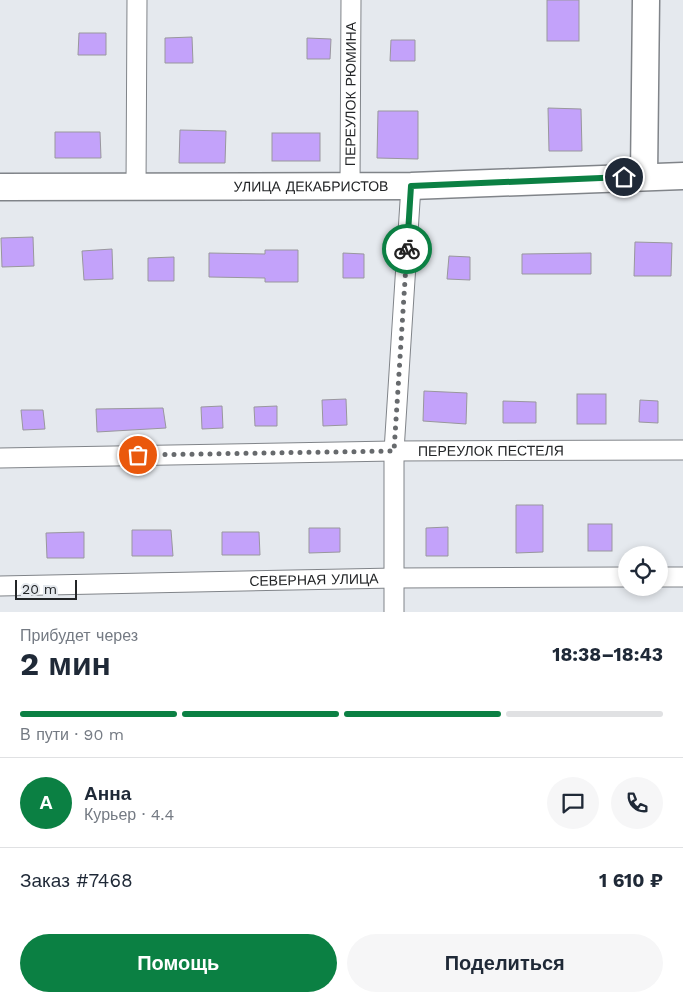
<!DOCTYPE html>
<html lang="ru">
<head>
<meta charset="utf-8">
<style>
  :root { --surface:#fff; --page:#f6f6f7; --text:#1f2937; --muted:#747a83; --line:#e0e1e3; --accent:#0b8043 }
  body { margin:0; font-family:"Work Sans",sans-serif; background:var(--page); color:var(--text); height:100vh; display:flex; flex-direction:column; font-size:19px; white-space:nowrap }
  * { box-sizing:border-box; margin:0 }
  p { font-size:16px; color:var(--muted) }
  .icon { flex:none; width:28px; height:28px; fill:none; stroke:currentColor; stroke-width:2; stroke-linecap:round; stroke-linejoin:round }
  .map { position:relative; height:612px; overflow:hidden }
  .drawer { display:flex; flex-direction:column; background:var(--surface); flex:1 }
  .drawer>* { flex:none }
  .tools { position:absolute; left:618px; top:546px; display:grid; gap:10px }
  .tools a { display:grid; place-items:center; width:50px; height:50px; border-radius:50%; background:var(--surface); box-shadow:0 2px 8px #0003; font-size:25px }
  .scale { position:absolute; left:15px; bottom:12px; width:62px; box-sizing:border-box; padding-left:5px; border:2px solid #232527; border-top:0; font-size:14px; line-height:18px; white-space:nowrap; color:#232527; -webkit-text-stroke:4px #e5e9ee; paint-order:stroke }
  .pin { position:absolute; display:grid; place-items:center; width:42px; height:42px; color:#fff; margin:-21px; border:2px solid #fff; border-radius:50%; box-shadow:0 1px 5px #0007 }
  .courier { position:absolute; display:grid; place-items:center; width:50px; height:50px; margin:-25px; border:4px solid #0b8043; border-radius:50%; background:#fff; color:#222; box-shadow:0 1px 6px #0007 }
  .summary em { font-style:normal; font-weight:700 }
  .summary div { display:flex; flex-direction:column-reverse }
  .summary { display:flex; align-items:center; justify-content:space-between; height:85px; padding:0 20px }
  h1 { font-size:32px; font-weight:700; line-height:38px }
  .bar { display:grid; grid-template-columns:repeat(4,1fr); gap:8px 5px; align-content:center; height:60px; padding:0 20px }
  .bar i { height:6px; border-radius:4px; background:var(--line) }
  .bar .on { background:var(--accent) }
  .bar p { grid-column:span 4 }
  .line { display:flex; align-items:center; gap:12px; padding:0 20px; border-top:1px solid var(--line) }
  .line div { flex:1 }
  .round { display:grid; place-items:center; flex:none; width:52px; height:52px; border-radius:26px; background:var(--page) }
  .action { display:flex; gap:10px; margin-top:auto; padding:10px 20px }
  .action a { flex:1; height:58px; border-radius:30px; background:var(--accent); color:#fff; font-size:20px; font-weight:700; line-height:58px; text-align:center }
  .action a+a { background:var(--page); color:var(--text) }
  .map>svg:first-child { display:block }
</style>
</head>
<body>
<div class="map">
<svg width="683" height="612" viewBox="0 0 683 612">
  <rect width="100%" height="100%" fill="#e5e9ee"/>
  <g fill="#c3a2fa" stroke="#99979d">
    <rect x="547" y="0" width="32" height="41"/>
    <path d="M79 33H106V55H78Z"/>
    <path d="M192 37 193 63H165V38Z"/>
    <path d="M307 38 331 39 330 59H307Z"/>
    <path d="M391 40H415V61H390Z"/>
    <path d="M548 108 581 109 582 151H549Z"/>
    <path d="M378 111H418V159L377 158Z"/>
    <path d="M180 130 226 131 225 163H179Z"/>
    <path d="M55 132H100L101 158H55Z"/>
    <rect x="272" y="133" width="48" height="28"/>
    <path d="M33 237 34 266 2 267 1 238Z"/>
    <path d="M635 242 672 243 671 276H634Z"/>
    <path d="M112 249 113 279 84 280 82 251Z"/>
    <path d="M265 250H298V282H265V278L209 277V253L265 254Z"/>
    <path d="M343 253 364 254V278H343Z"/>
    <path d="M591 253V274H522V254Z"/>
    <path d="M449 256 470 257V280L447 279Z"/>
    <path d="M174 257V281H148V258Z"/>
    <path d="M424 391 467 393 466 424 423 421Z"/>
    <rect x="577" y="394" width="29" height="30"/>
    <path d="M346 399 347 425 323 426 322 400Z"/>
    <path d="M640 400 658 401V423L639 422Z"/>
    <path d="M503 401 536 402V423H503Z"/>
    <path d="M222 406 223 428 202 429 201 407Z"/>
    <path d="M277 406V426H255L254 407Z"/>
    <path d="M163 408 166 428 97 432 96 409Z"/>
    <path d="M21 410H43L45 429 23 430Z"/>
    <path d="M516 505H543V552L516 553Z"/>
    <rect x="588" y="524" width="24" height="27"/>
    <path d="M448 527V556H426V528Z"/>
    <path d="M309 528H340V552L309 553Z"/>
    <path d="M132 530H171L173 556H132Z"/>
    <path d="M84 532V558H47L46 533Z"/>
    <path d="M222 532H259L260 555H222Z"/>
  </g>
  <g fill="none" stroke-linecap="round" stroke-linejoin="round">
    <g stroke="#808489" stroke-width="21">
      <g id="street">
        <path id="s1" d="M350 186 351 0"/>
        <path d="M136 187 137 0"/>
        <path id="s2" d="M0 458 394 451 683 450"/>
        <path d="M659 577H683"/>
        <path id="s3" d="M0 586 395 578 626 577"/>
        <path d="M394 612V451L411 186"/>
      </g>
    </g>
    <g stroke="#808489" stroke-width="29">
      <g id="secondary">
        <path d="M644 176 646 0"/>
        <path id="s4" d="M0 187 411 186 683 176"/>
      </g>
    </g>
    <use href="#street" stroke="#fff" stroke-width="19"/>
    <use href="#secondary" stroke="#fff" stroke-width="26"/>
  </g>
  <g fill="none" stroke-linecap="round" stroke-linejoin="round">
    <path stroke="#676a6d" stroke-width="5" stroke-dasharray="0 9" d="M138 455 394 451 407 249"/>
    <path stroke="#0b8043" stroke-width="6" d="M407 249 411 186 624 177"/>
  </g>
  <g text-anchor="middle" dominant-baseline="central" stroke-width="5" stroke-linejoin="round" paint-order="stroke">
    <g font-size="14" fill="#232527" stroke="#e5e9ee">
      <text stroke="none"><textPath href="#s1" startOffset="92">ПЕРЕУЛОК РЮМИНА</textPath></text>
      <text stroke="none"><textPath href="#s4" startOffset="311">УЛИЦА ДЕКАБРИСТОВ</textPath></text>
      <text stroke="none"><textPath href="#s2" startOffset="491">ПЕРЕУЛОК ПЕСТЕЛЯ</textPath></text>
      <text stroke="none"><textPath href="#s3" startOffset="314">СЕВЕРНАЯ УЛИЦА</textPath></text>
    </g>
  </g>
</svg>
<div class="tools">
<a><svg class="icon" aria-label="locate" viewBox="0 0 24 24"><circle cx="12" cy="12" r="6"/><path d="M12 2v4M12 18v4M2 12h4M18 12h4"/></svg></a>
</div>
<div class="scale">20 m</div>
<div class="pin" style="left:138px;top:455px;background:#ea580c"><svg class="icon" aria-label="bag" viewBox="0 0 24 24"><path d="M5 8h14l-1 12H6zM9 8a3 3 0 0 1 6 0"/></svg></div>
<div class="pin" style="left:624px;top:177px;background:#1f2937"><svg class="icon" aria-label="home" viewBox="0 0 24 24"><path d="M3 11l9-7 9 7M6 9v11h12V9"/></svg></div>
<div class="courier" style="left:407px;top:249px"><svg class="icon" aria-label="bike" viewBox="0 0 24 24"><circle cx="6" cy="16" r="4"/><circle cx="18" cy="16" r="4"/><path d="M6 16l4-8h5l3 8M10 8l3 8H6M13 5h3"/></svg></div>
</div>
<section class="drawer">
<div class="summary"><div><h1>2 мин</h1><p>Прибудет через</p></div><em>18:38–18:43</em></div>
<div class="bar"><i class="on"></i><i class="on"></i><i class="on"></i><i></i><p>В пути · 90 m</p></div>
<div class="line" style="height:90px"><b class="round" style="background:var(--accent);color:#fff">А</b><div><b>Анна</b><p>Курьер · 4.4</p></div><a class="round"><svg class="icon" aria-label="chat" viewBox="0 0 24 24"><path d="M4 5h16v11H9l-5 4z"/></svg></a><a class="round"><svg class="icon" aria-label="phone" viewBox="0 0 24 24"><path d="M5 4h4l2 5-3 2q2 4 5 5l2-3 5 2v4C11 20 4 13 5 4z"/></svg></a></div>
<div class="line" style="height:65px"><div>Заказ #7468</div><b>1 610 ₽</b></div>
<div class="action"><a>Помощь</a><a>Поделиться</a></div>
</section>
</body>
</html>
